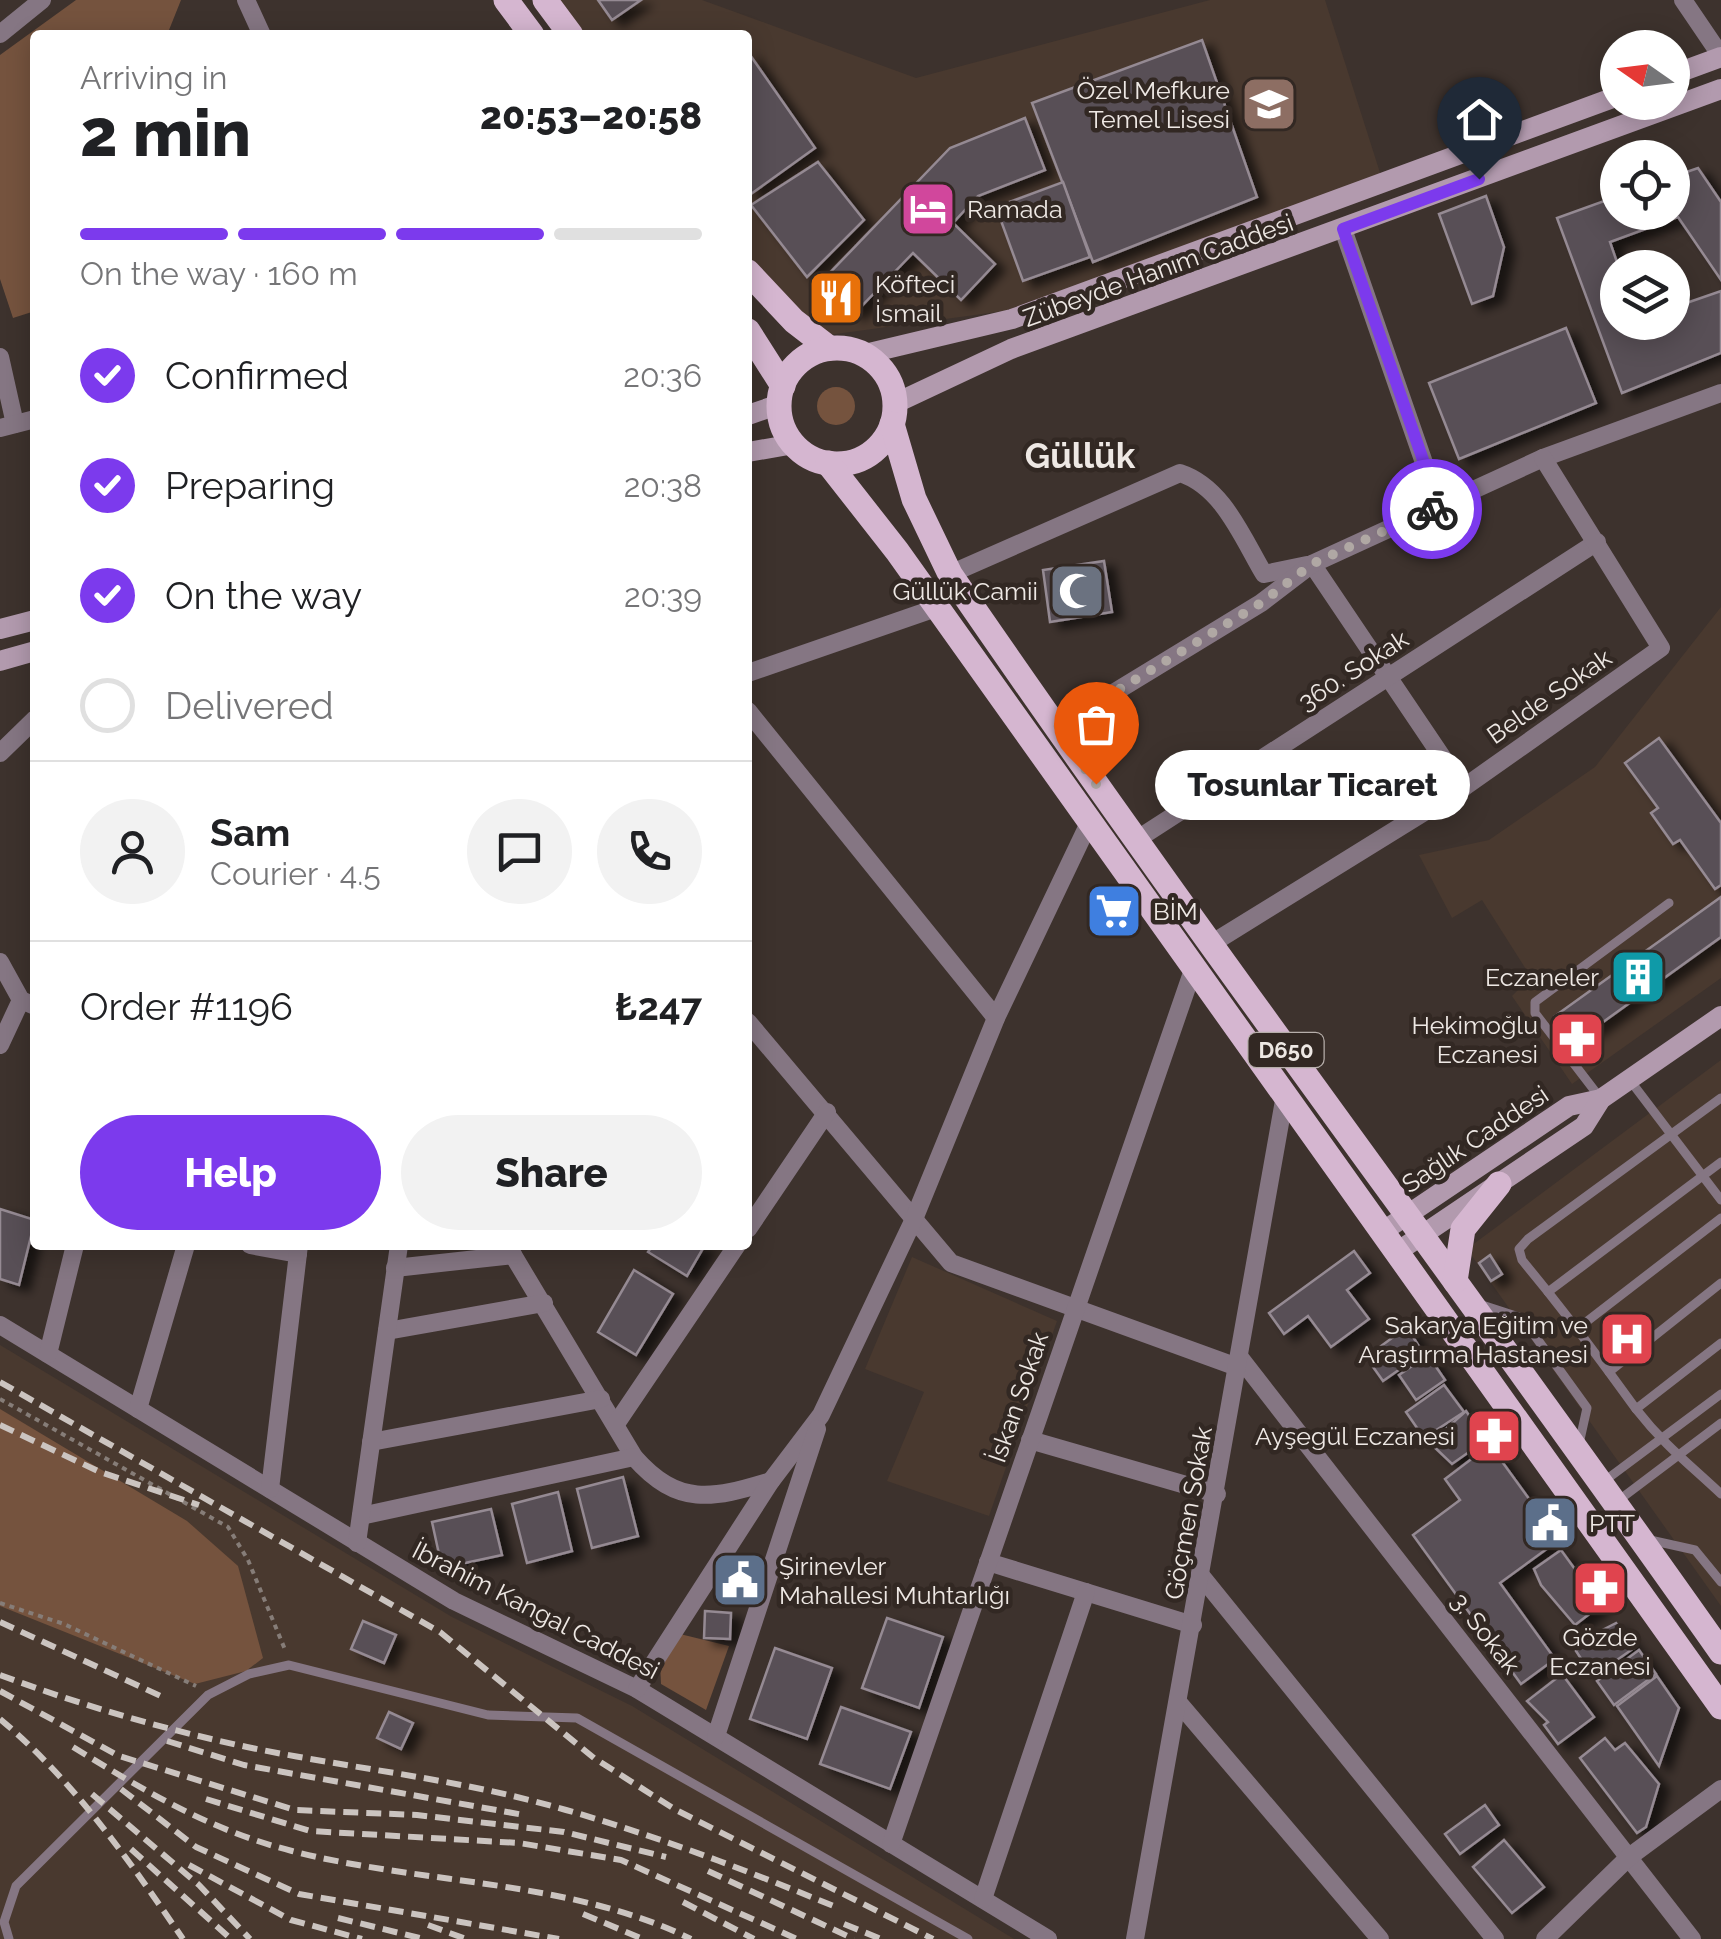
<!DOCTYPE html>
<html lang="en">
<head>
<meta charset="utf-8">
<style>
  :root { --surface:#fff; --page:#f2f2f2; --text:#202124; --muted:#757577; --line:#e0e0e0; --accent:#7c3aed }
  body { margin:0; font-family:Raleway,sans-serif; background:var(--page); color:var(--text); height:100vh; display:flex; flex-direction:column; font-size:38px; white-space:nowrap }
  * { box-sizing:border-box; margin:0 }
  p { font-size:32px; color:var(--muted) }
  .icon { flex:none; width:55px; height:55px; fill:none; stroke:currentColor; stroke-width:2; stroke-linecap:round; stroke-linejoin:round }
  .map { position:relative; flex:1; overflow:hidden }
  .sheet { position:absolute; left:30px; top:30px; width:722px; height:1220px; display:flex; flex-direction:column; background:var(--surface); border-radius:10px; box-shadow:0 5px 25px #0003 }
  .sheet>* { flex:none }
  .needle { width:65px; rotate:284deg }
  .tools { position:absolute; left:1600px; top:30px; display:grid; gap:20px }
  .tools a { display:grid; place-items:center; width:90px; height:90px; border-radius:50%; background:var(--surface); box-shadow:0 5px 25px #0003; font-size:50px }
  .pin { position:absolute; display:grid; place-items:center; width:85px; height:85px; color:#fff; margin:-102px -42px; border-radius:50% 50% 50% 0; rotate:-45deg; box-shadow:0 0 10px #0007 }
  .pin .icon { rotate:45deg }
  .courier { position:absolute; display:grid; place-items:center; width:100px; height:100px; margin:-50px; border:8px solid #7c3aed; border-radius:50%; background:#fff; color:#222; box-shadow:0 2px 12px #0007 }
  .bubble { position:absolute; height:70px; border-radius:35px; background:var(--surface); box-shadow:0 5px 25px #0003; font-size:32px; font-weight:800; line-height:70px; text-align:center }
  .overview em { font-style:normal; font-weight:800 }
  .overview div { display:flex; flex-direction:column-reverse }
  .overview { display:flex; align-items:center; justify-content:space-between; height:170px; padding:0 50px }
  h1 { font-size:65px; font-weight:800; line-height:75px }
  .bar { display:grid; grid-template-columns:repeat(4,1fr); gap:15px 10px; align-content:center; height:120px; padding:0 50px }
  .bar i { height:12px; border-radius:8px; background:var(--line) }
  .bar .on { background:var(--accent) }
  .bar p { grid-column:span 4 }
  .line { display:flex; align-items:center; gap:25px; padding:0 50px; border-top:2px solid var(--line) }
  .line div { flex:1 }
  .round { display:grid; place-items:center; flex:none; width:105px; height:105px; border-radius:52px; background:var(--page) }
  ol { padding:0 50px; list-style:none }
  li { display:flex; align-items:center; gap:30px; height:110px }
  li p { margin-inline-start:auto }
  li .icon { padding:10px; border-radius:50%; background:var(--accent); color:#fff; stroke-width:4 }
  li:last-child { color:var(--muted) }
  li i { width:55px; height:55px; border:5px solid var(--line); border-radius:50% }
  .primary-button { display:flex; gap:20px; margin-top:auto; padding:20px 50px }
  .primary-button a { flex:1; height:115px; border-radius:60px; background:var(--accent); color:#fff; font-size:40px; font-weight:800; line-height:115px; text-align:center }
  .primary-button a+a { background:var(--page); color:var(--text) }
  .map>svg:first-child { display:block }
</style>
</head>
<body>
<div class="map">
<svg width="1721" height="1939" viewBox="0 0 1721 1939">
  <defs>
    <filter id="shadow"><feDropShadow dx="10" dy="6" stdDeviation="5" flood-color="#0009"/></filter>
  </defs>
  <rect width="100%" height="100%" fill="#3d322d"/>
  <g fill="#49392f">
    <path d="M554 0H702L916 78 1210 0H1325L1382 179 1004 311 821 336 748 272V35H579Z"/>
    <path d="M1721 607V978L1572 1084 1512 996 1531 977 1482 900 1452 918 1419 855 1489 840 1595 767Z"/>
    <path d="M1721 1060V1606L1467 1249Z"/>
    <path d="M912 1257 1057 1321 989 1516 887 1481 924 1392 865 1369Z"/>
    <path d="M0 1345 452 1617 632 1706 1014 1939H0Z"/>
  </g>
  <g fill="#75533e">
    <path d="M76 0H181L167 35H35V311L13 318 0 279V55Z"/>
    <circle cx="836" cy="406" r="19"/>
    <path d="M0 1409 187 1521 238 1566 263 1658 246 1671 195 1684 0 1606Z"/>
    <path d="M680 1634 729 1646 706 1710 661 1684 660 1662Z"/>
  </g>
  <g fill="#595057" stroke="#958a93" stroke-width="2.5" filter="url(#shadow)">
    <path d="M598 0H641L612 20Z"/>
    <path d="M1202 40 1257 197 1093 262 1032 103Z"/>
    <path d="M748 52 815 148 751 194 748 189Z"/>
    <path d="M1025 118 1045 170 978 196 953 223 995 264 961 300 913 253 854 314 821 282 950 148Z"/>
    <path d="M818 162 864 220 807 277 751 205Z"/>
    <path d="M1698 168 1721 202V280L1678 217 1610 242 1619 268 1618 322H1672V308L1721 291V353L1622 393 1557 218 1618 196V212H1672V177Z"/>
    <path d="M1063 182 1090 257 1023 281 996 207Z"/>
    <path d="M1486 196 1504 247 1493 296 1472 304 1439 214Z"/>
    <path d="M1566 328 1596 403 1459 459 1429 383Z"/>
    <path d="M1104 561 1112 612 1050 622 1043 570Z"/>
    <path d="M1659 738 1721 823V885L1715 889 1680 840 1673 844 1651 813 1658 808 1625 763Z"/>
    <path d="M1721 897V937L1574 1043 1555 1016Z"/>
    <path d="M0 1209 35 1220 19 1285 0 1279Z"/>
    <path d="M653 1245H705L687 1276 648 1252Z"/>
    <path d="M1354 1251 1370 1273 1347 1290 1369 1319 1331 1347 1308 1316 1284 1334 1269 1313Z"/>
    <path d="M1490 1255 1502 1274 1491 1281 1479 1263Z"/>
    <path d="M634 1270 673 1294 636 1355 598 1332Z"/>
    <path d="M1407 1327 1423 1353 1383 1381 1366 1357Z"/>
    <path d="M1428 1355 1445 1380 1416 1400 1399 1375Z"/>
    <path d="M1444 1385 1464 1412 1424 1438 1406 1412Z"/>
    <path d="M1466 1411 1486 1440 1452 1464 1430 1443Z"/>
    <path d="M1490 1445 1559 1540 1500 1583 1555 1659 1521 1684 1413 1535 1460 1500 1445 1479Z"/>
    <path d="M623 1477 638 1536 592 1548 577 1489Z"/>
    <path d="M558 1492 572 1551 527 1563 512 1504Z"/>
    <path d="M491 1509 502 1555 442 1568 432 1522Z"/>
    <path d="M1561 1550 1601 1605 1575 1625 1541 1585 1534 1569Z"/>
    <path d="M705 1611 731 1613 730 1639 704 1638Z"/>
    <path d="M887 1618 943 1637 919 1708 862 1688Z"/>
    <path d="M363 1621 396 1635 384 1663 351 1649Z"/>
    <path d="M1616 1623 1634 1648 1593 1677 1576 1651 1588 1642 1585 1639Z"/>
    <path d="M775 1648 832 1668 807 1739 750 1719Z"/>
    <path d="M1639 1650 1656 1674 1614 1705 1597 1681Z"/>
    <path d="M1562 1674 1594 1717 1558 1744 1544 1725 1548 1722 1527 1701Z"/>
    <path d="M1657 1676 1679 1708 1659 1766 1617 1706Z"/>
    <path d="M841 1707 911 1732 890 1789 820 1764Z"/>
    <path d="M389 1712 413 1723 401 1749 377 1738Z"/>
    <path d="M1605 1738 1615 1750 1625 1743 1659 1784 1646 1827 1637 1833 1580 1758Z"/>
    <path d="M1485 1805 1499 1825 1460 1854 1445 1834Z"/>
    <path d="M1504 1840 1544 1887 1512 1913 1473 1867Z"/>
  </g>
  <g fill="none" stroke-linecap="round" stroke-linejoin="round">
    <g stroke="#867d78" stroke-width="4" stroke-dasharray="5 5" stroke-linecap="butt">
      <path d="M0 1399 228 1527 248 1560 286 1652"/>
      <path d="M0 1603 64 1624 196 1686"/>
    </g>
    <g stroke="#857683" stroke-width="9">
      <path d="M1629 1079 1721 1200"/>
      <path d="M1721 1098 1528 1239 1519 1249 1522 1260 1548 1292 1721 1162"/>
      <path d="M1601 1099 1535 1013V1002L1669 903"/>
      <path d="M1548 1292 1577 1329 1721 1218"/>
      <path d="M1479 1304 1522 1318 1587 1408 1579 1444"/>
      <path d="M1577 1329 1609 1372 1721 1283"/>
      <path d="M1609 1372 1636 1409 1721 1343"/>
      <path d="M1636 1409C1665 1446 1688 1463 1721 1494"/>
      <path d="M1603 1482 1721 1394"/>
      <path d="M1619 1500 1721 1423"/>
      <path d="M1650 1540 1695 1550 1721 1582"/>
      <path d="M9 1939 4 1922 16 1886 208 1695 249 1674 289 1665 488 1715 577 1718 968 1939"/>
    </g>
    <g stroke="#857683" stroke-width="18">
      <path d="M246 0 262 35"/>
      <path d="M1683 0 1721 56"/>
      <path d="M0 34 42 0"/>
      <path d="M1343 229 1439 506"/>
      <path d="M0 357 15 424"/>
      <path d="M0 428 35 419"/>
      <path d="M1312 564 1463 788"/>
      <path d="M950 574 1180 473C1223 487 1242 537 1264 574L1307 565"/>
      <path d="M748 673 936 608"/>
      <path d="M748 711 996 1018"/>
      <path d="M1056 728 1261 603 1312 564 1543 458 1721 393"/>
      <path d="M0 753 35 719"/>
      <path d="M1136 840 1597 542"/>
      <path d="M1211 944 1463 788 1661 648 1543 458"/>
      <path d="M0 962 21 1000 35 1006"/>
      <path d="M748 1022 951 1263 1240 1368"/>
      <path d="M0 1045 21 1000"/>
      <path d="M748 1229 827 1112"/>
      <path d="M250 1245 298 1254"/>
      <path d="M507 1245 634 1457C678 1507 712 1499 771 1481"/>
      <path d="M395 1268 513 1255"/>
      <path d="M0 1325 454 1601 637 1689 1048 1939"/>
      <path d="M387 1331 544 1303"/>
      <path d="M48 1354 75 1245"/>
      <path d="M1241 1359 1692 1939"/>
      <path d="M138 1409 186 1245"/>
      <path d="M616 1424 737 1245"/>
      <path d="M1030 1440 1217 1494"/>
      <path d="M371 1442 601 1399"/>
      <path d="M270 1489 299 1245"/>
      <path d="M361 1516 634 1457"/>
      <path d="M357 1543 399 1245"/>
      <path d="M988 1562 1193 1625"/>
      <path d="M1202 1577 1495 1939"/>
      <path d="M637 1689 771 1481 821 1415 914 1219 996 1018 1089 823"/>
      <path d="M1178 1702 1380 1939"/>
      <path d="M716 1736 817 1429"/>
      <path d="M891 1844 1194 967"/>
      <path d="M983 1899 1086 1592"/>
      <path d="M1135 1939 1285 1095"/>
      <path d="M1545 1939 1629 1857 1721 1789"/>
    </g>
    <g stroke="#b29aae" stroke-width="20">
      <path d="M1672 75 1721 57"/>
      <path d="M865 354 1012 319 1618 96"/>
      <path d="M896 403 1011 349 1721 89"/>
      <path d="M748 415 780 404"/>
      <path d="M748 452 794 444"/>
      <path d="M0 629 35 620"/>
      <path d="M0 661 35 651"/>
      <path d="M1382 1232 1569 1106 1601 1099"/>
      <path d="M1397 1252 1584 1126 1601 1099 1721 1016"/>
    </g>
    <g stroke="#d5b6d0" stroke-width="25">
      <path d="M506 0 532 35"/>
      <path d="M545 0 571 35"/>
      <path d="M748 272 794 321 829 348"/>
      <path d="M748 331 783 386"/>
      <circle cx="837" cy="406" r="58"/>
      <path d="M892 424 914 499 950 574C1200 939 1467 1291 1721 1652"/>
      <path d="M828 463 897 551 1721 1707"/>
      <path d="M1455 1281 1463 1229 1499 1184"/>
    </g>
    <g stroke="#cbc4c0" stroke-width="6" stroke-dasharray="15 8" stroke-linecap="butt">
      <path d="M0 1382 440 1632 594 1758 676 1810 933 1939"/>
      <path d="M0 1425 100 1472 199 1505"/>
      <path d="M0 1622 165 1698"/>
      <path d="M0 1675C81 1705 162 1729 247 1747 353 1769 461 1779 566 1810 657 1836 748 1871 836 1907"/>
      <path d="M0 1691 119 1756 295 1810 417 1815 564 1832 666 1857"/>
      <path d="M0 1719C75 1782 128 1859 183 1939"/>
      <path d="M167 1741 244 1765 524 1815"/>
      <path d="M73 1747C145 1791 209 1830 292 1851 423 1885 569 1879 691 1939"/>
      <path d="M121 1789 196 1847 299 1894 559 1939"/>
      <path d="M92 1794 199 1885 250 1939"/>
      <path d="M206 1799 310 1831 519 1843 621 1860 797 1939"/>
      <path d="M131 1849 231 1939"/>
      <path d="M189 1865 291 1920 362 1939"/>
      <path d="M708 1871 854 1939"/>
      <path d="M683 1902 754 1939"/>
      <path d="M583 1914 643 1939"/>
      <path d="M338 1918 424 1939"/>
      <path d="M844 1924 881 1939"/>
      <path d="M428 1925 466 1939"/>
    </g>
  </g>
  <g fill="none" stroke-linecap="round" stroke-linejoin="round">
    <path stroke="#b0a8a4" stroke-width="10" stroke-dasharray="0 18" d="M1096 784 1056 728 1261 603 1312 564 1432 509"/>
    <path stroke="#7c3aed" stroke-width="12" d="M1432 509 1439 506 1343 229 1479 179"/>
  </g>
  <defs>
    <g id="school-square" transform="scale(2.875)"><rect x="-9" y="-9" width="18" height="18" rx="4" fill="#8d6e63" stroke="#322823"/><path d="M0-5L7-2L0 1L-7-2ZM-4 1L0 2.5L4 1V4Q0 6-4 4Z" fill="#fff"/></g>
    <g id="hotel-square" transform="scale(2.875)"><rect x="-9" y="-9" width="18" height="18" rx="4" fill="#d1479c" stroke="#322823"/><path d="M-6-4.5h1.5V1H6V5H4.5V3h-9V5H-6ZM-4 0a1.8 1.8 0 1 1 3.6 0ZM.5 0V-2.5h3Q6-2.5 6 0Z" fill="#fff"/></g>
    <g id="restaurant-square" transform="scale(2.875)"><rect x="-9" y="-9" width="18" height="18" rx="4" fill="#e8710a" stroke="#322823"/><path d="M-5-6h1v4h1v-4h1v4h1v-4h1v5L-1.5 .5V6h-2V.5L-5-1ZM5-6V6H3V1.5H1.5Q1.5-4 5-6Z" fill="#fff"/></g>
    <g id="mosque-square" transform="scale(2.875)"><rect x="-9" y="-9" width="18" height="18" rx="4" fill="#6b7280" stroke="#322823"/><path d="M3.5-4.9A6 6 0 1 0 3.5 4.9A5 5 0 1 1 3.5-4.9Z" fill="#fff"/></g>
    <g id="supermarket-square" transform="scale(2.875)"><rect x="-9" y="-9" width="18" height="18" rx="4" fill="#3f7fe0" stroke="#322823"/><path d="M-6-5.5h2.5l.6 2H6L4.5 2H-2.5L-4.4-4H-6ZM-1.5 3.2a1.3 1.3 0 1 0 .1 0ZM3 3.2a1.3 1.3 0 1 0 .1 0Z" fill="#fff"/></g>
    <g id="building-square" transform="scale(2.875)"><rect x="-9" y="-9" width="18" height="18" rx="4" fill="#0f9aa8" stroke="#322823"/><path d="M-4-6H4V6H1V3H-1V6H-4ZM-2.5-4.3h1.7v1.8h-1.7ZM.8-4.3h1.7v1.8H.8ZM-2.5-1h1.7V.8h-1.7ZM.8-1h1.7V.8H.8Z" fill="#fff"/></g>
    <g id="pharmacy-square" transform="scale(2.875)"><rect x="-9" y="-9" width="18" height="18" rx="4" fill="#e0444e" stroke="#322823"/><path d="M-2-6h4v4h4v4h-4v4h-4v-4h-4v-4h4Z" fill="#fff"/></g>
    <g id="hospital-square" transform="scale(2.875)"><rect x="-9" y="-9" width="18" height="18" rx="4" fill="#e0444e" stroke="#322823"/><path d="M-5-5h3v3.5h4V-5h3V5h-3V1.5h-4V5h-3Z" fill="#fff"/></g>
    <g id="civic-square" transform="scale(2.875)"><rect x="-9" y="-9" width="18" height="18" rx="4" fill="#5c6f8a" stroke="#322823"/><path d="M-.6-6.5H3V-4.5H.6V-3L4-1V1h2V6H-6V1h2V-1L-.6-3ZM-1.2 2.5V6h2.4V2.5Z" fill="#fff"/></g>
  </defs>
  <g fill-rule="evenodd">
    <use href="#school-square" x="1269" y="104"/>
    <use href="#hotel-square" x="928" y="209"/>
    <use href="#restaurant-square" x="836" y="298"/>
    <use href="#mosque-square" x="1077" y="591"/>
    <use href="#supermarket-square" x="1114" y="911"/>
    <use href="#building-square" x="1638" y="977"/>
    <use href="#pharmacy-square" x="1577" y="1039"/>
    <use href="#hospital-square" x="1627" y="1339"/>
    <use href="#pharmacy-square" x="1494" y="1436"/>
    <use href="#civic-square" x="1550" y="1523"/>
    <use href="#civic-square" x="740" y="1580"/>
    <use href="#pharmacy-square" x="1600" y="1588"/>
  </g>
  <g text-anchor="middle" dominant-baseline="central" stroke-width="9" stroke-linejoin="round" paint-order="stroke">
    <rect fill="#322823" stroke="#b6aeaa" stroke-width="2.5" x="1248.5" y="1033" width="75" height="34" rx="8"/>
    <g font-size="22" font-weight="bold" fill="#eee8e4">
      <text x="1286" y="1050">D650</text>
    </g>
    <g font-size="25" fill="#eee8e4" stroke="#322823" text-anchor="end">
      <text x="1230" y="90">Özel Mefkure<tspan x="1230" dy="29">Temel Lisesi</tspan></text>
      <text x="967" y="209" text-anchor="start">Ramada</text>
      <text x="875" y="284" text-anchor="start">Köfteci<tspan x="875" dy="29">İsmail</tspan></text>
      <text x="1038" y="591">Güllük Camii</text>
      <text x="1153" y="911" text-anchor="start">BİM</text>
      <text x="1599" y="977">Eczaneler</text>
      <text x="1538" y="1025">Hekimoğlu<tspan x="1538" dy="29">Eczanesi</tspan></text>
      <text x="1588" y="1325">Sakarya Eğitim ve<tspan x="1588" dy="29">Araştırma Hastanesi</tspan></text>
      <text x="1455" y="1436">Ayşegül Eczanesi</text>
      <text x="1589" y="1523" text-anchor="start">PTT</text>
      <text x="779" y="1566" text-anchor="start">Şirinevler<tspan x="779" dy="29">Mahallesi Muhtarlığı</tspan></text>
      <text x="1600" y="1637" text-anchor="middle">Gözde<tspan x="1600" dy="29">Eczanesi</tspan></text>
    </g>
    <g font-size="25" fill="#eee8e4" stroke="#322823">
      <text transform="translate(1158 270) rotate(-20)">Zübeyde Hanım Caddesi</text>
      <text transform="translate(1353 670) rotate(-33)">360. Sokak</text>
      <text transform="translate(1549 696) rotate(-35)">Belde Sokak</text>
      <text transform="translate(1475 1139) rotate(-34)">Sağlık Caddesi</text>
      <text transform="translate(1018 1397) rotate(-71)">İskan Sokak</text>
      <text transform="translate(1188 1513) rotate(-80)">Göçmen Sokak</text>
      <text transform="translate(536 1610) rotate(27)">İbrahim Kangal Caddesi</text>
      <text transform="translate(1486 1633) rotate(52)">3. Sokak</text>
    </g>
    <g font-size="35" font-weight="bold" fill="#eee8e4" stroke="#322823">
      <text x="1080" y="455">Güllük</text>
    </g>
  </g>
</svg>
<div class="tools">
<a><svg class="needle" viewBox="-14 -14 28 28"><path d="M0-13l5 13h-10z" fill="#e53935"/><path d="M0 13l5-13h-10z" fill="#757577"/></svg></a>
<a><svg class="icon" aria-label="locate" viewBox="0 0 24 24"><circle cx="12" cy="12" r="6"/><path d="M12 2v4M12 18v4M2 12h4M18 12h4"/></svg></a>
<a><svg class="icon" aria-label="layers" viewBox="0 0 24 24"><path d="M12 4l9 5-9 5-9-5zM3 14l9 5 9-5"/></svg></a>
</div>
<div class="pin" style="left:1096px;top:784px;background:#ea580c"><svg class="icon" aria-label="bag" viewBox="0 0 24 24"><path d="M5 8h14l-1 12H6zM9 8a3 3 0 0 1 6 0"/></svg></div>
<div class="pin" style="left:1479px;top:179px;background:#1f2937"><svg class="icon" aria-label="home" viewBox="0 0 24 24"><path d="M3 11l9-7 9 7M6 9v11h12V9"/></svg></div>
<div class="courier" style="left:1432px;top:509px"><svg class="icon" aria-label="bike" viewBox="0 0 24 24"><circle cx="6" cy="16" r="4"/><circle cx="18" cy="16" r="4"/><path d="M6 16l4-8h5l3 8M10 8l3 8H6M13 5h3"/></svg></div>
<div class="bubble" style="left:1155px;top:750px;width:315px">Tosunlar Ticaret</div>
<section class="sheet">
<div class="overview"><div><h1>2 min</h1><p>Arriving in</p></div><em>20:53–20:58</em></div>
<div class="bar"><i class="on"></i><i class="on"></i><i class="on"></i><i></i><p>On the way · 160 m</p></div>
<ol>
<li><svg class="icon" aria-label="check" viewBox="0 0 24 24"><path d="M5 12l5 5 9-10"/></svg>Confirmed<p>20:36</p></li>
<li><svg class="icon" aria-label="check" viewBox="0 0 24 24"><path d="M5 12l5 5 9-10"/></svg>Preparing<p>20:38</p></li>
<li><svg class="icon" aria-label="check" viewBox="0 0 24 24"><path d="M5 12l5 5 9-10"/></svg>On the way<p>20:39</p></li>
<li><i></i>Delivered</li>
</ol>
<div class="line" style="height:180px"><a class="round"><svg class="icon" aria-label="person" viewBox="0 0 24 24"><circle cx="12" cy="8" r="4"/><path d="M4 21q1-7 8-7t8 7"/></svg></a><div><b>Sam</b><p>Courier · 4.5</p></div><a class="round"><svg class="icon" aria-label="chat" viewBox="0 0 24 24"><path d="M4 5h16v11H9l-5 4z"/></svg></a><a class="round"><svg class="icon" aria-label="phone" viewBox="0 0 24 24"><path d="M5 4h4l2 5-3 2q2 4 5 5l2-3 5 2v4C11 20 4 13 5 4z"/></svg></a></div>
<div class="line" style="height:130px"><div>Order #1196</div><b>₺247</b></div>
<div class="primary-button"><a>Help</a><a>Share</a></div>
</section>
</div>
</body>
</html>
